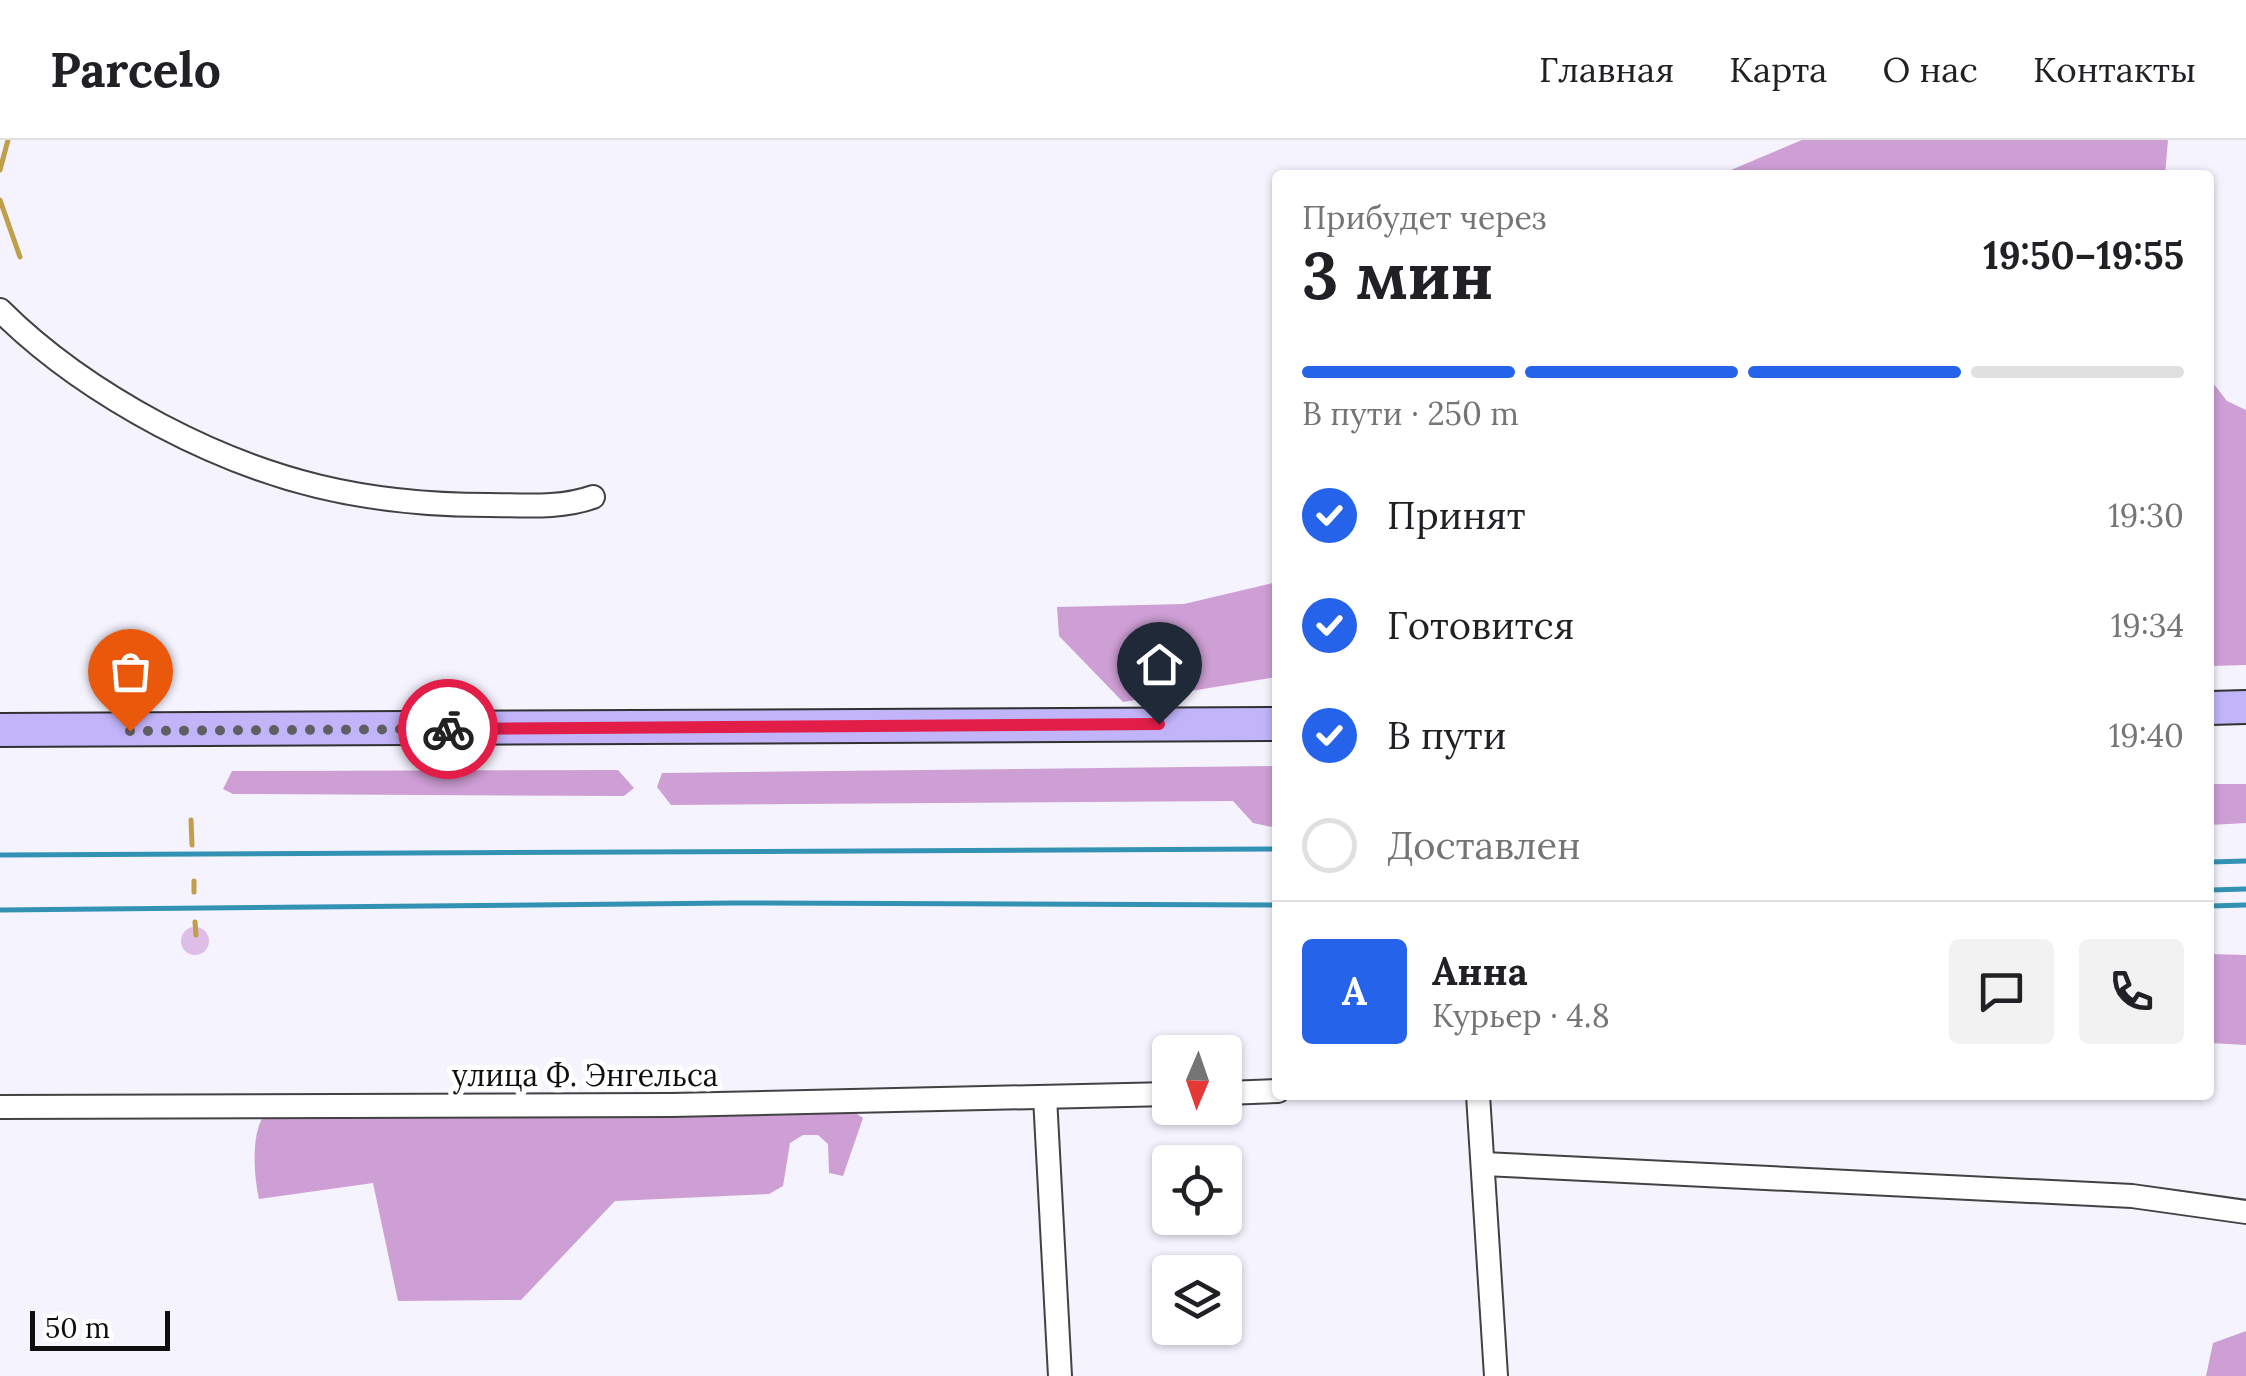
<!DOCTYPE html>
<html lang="ru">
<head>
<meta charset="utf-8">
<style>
  :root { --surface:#fff; --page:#f2f2f2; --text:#202124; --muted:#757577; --line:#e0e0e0; --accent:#2563eb }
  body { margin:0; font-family:Lora,serif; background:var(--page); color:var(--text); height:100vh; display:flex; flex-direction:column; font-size:38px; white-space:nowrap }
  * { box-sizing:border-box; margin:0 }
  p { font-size:32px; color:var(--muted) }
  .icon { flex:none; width:55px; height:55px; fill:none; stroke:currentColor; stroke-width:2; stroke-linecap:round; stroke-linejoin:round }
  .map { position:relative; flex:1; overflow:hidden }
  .panel { position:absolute; left:1272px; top:30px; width:942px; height:930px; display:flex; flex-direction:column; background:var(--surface); border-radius:10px; box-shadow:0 2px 8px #0004 }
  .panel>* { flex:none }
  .needle { width:65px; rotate:182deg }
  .buttons { position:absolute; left:1152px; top:895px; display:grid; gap:20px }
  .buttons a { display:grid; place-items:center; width:90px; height:90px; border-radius:10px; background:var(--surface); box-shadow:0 2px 8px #0004; font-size:50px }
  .scale { position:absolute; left:30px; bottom:25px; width:140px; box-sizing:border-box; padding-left:10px; border:5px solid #0f0f0f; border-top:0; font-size:28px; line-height:35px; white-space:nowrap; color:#0f0f0f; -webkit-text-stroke:8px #fff; paint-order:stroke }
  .pin { position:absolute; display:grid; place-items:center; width:85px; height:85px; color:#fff; margin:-102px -42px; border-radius:50% 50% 50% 0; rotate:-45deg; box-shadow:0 0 10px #0007 }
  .pin .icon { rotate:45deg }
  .courier { position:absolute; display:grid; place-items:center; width:100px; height:100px; margin:-50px; border:8px solid #e11d48; border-radius:50%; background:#fff; color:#222; box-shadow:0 2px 12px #0007 }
  .summary em { font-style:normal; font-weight:700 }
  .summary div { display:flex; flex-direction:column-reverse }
  .summary { display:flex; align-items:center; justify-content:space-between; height:170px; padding:0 30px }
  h1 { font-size:65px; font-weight:700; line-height:75px }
  .bar { display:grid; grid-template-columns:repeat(4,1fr); gap:15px 10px; align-content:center; height:120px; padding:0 30px }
  .bar i { height:12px; border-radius:8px; background:var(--line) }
  .bar .active { background:var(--accent) }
  .bar p { grid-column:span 4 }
  .line { display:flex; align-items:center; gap:25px; padding:0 30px; border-top:2px solid var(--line) }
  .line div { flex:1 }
  .round { display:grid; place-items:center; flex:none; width:105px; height:105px; border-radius:10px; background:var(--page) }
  ol { padding:0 30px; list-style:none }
  li { display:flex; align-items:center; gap:30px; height:110px }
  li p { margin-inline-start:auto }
  li .icon { padding:10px; border-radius:50%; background:var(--accent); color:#fff; stroke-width:4 }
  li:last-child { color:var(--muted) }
  li i { width:55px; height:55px; border:5px solid var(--line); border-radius:50% }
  header { display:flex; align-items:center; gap:60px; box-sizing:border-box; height:140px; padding:0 50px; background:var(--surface); border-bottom:2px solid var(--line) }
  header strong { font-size:48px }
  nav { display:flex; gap:55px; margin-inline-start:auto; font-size:35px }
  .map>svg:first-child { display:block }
</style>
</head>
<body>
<header>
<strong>Parcelo</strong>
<nav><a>Главная</a><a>Карта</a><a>О нас</a><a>Контакты</a></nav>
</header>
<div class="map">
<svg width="2246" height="1236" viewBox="0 0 2246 1236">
  <rect width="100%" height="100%" fill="#f4f3fe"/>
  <circle fill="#debee6" cx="195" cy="801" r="14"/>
  <g fill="#ce9fd5">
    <path d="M1802 0H2168L2165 35H1719Z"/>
    <path d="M2210 239 2227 261 2246 270V525L2210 526Z"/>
    <path d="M1277 442V537L1123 562 1059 496 1057 467 1184 464Z"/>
    <path d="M1277 626V688L1253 683 1233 661 671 665 657 647 662 633Z"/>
    <path d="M618 630 634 648 624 656 233 654 223 649 232 631Z"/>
    <path d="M2210 644H2246V683L2210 685Z"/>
    <path d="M2210 814 2246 815V905L2210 903Z"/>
    <path d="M853 971 863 978 843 1036 829 1033 828 1004 818 995H803L790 1003 783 1046 769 1054 615 1061 521 1160 398 1161 373 1043 259 1059C254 1037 251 996 263 977Z"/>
    <path d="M2246 1191V1236H2206L2213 1203Z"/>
  </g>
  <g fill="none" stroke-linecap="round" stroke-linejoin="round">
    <g stroke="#c19e49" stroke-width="5">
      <path d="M0 30 8 0"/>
      <path d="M0 60 20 117"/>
      <path d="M191 680 192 705"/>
      <path d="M194 741V752"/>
      <path d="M195 782 196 795"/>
    </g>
    <g stroke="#424242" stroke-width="26">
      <g id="minor">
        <path d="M0 170C47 217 102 254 160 285 268 342 365 365 488 365 523 365 559 369 593 357"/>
        <path d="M1225 953 1278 951"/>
        <path d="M1478 955 1496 1236"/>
        <path d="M1045 957 1060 1236"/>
        <path d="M0 967 672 965 1170 954"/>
        <path d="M1484 1024 2132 1056 2246 1072"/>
      </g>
    </g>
    <g stroke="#313131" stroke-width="36">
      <g id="secondary">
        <path d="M2210 568 2246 567"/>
        <path d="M0 590 1278 584"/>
      </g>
    </g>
    <use href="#minor" stroke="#fff" stroke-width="22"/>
    <use href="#secondary" stroke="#c1b4f8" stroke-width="32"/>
    <g stroke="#3392b3" stroke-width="5">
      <path d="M0 715 1278 709"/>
      <path d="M2210 722 2246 721"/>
      <path d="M2210 750 2246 749"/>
      <path d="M2210 766 2246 765"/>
      <path d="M0 770 733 763 1278 765"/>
    </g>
  </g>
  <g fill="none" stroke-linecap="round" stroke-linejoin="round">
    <path stroke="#5f5f63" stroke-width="10" stroke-dasharray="0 18" d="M130 591 448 589"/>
    <path stroke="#e11d48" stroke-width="12" d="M448 589 1159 584"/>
  </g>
  <g text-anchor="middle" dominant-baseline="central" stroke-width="10" stroke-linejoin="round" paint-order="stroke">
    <g font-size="30" fill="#0f0f0f" stroke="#fff">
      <text x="585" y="935">улица Ф. Энгельса</text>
    </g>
  </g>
</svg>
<div class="buttons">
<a><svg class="needle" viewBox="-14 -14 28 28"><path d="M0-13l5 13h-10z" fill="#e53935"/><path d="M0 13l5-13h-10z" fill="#757577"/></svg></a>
<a><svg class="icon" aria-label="locate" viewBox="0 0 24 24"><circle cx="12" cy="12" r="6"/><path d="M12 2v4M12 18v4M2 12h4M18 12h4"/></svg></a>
<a><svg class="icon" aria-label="layers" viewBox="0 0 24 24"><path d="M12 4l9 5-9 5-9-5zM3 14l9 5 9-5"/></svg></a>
</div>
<div class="scale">50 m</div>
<div class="pin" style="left:130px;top:591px;background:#ea580c"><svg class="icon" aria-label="bag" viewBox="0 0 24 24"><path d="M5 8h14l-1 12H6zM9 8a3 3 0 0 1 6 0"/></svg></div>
<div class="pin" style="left:1159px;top:584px;background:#1f2937"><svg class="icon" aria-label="home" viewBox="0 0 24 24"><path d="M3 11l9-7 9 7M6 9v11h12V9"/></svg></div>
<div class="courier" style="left:448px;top:589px"><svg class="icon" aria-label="bike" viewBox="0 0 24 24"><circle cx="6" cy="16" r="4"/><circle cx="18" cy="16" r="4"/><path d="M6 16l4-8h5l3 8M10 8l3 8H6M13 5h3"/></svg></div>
<section class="panel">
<div class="summary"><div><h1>3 мин</h1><p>Прибудет через</p></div><em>19:50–19:55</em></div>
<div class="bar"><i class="active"></i><i class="active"></i><i class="active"></i><i></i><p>В пути · 250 m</p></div>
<ol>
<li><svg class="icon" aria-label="check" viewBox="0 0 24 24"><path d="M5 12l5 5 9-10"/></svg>Принят<p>19:30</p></li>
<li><svg class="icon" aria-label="check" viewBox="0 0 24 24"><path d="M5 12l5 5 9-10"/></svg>Готовится<p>19:34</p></li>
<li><svg class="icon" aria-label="check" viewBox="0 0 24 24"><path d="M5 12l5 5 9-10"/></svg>В пути<p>19:40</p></li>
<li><i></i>Доставлен</li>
</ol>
<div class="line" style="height:180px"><b class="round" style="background:var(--accent);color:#fff">А</b><div><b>Анна</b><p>Курьер · 4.8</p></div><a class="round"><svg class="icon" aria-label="chat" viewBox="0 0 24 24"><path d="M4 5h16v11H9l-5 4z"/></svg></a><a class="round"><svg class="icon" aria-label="phone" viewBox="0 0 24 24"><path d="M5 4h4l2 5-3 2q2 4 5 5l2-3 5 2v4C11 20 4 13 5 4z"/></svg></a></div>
</section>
</div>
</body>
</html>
